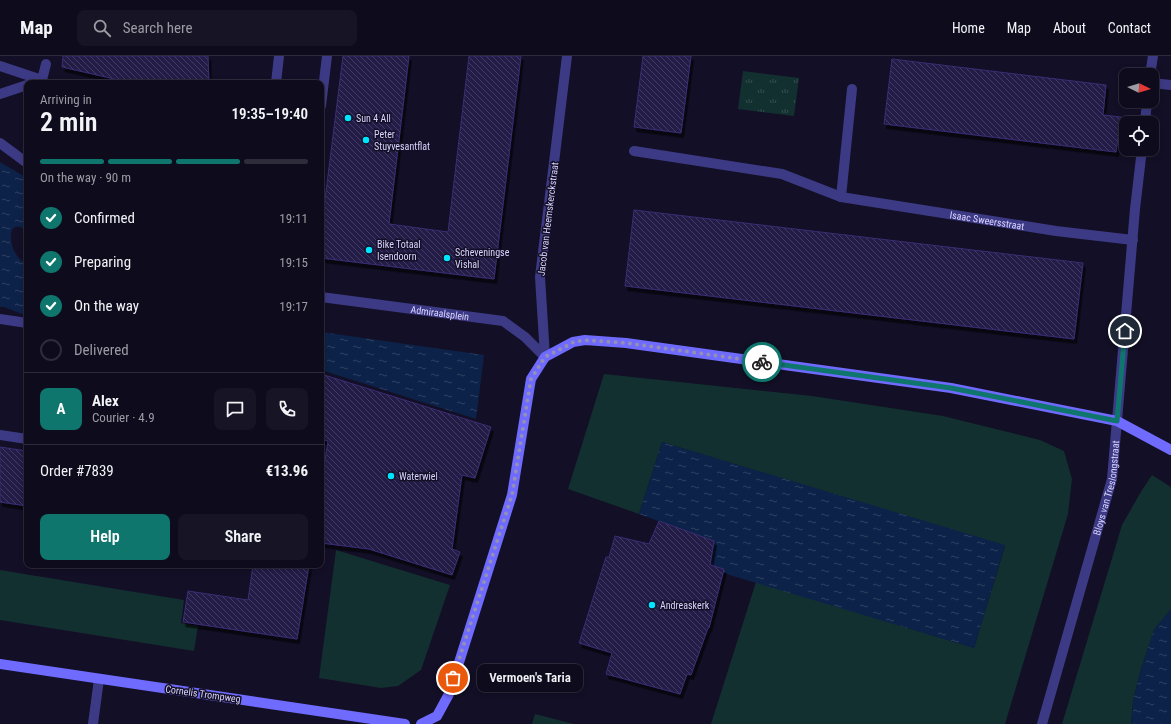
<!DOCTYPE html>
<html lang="en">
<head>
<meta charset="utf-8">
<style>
  :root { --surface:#0e0b1c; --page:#171425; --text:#f1f3f6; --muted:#9b9ba3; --line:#2e2b3b; --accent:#0f766e }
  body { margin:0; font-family:"Roboto Condensed",sans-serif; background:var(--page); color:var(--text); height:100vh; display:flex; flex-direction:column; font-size:15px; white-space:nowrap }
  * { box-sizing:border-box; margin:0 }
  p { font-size:13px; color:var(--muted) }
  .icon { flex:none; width:22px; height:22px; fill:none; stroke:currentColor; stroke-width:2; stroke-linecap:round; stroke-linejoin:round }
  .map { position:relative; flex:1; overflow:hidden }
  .drawer { position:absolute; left:24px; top:24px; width:300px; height:488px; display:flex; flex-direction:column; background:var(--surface); border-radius:8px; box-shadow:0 2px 6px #0003,0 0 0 1px var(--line) }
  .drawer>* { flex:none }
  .needle { width:26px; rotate:95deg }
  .tools { position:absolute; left:1119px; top:12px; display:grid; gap:8px }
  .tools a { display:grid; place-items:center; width:40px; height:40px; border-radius:8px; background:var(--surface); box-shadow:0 2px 6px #0003,0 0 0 1px var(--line); font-size:20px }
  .pin { position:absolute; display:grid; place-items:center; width:34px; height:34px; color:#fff; margin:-17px; border:2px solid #fff; border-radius:50%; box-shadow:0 1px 4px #0007 }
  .courier { position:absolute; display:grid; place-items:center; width:40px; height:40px; margin:-20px; border:3px solid #0f766e; border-radius:50%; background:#fff; color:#222; box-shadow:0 1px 5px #0007 }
  .bubble { position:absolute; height:28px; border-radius:8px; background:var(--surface); box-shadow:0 2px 6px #0003,0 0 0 1px var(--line); font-size:13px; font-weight:600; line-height:28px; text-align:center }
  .overview em { font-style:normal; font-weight:600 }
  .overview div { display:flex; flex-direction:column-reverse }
  .overview { display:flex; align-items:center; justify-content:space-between; height:68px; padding:0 16px }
  h1 { font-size:26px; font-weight:600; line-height:30px }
  .bar { display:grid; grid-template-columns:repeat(4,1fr); gap:6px 4px; align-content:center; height:48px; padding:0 16px }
  .bar i { height:5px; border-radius:3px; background:var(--line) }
  .bar .selected { background:var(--accent) }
  .bar p { grid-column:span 4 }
  .line { display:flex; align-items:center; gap:10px; padding:0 16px; border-top:1px solid var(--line) }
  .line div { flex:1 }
  .round { display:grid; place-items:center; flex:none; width:42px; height:42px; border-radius:8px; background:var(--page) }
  ol { padding:0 16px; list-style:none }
  li { display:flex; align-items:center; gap:12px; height:44px }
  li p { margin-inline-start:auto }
  li .icon { padding:4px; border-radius:50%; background:var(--accent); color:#fff; stroke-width:4 }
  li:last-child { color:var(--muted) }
  li i { width:22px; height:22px; border:2px solid var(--line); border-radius:50% }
  .primary-button { display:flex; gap:8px; margin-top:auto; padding:8px 16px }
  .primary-button a { flex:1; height:46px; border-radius:8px; background:var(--accent); color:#fff; font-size:16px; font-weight:600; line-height:46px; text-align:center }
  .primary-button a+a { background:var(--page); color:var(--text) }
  header { display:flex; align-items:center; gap:24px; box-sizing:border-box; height:56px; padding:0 20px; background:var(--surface); border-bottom:1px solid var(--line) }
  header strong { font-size:19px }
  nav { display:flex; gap:22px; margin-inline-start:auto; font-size:14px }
  .search { width:280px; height:36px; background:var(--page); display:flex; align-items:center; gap:10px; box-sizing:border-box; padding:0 14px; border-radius:8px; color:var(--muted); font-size:15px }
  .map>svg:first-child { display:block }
</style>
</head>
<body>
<header>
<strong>Map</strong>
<div class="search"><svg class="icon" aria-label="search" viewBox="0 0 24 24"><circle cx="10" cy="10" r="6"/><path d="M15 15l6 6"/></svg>Search here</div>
<nav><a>Home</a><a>Map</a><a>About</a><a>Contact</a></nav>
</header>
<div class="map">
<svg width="1171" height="668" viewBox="0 0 1171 668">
  <defs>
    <pattern id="park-tufts" width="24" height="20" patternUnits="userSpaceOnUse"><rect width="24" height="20" fill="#12302f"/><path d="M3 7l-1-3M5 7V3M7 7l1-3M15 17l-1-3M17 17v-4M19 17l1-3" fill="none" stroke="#344d4e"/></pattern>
    <pattern id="water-ripples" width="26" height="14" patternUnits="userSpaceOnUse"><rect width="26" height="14" fill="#0c2248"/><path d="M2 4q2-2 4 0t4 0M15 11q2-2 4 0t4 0" fill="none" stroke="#2f4163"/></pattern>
    <pattern id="building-back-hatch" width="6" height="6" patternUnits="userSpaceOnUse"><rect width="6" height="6" fill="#241b47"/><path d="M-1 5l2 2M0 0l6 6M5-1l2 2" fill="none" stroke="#433b63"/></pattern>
    <filter id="shadow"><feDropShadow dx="2.5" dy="4.5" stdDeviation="0" flood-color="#0009"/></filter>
  </defs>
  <rect width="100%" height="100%" fill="#130f26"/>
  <g fill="#12302f">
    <path d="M604 318 812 340 943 360 1040 384 1064 395 1072 423 1068 458 1005 668H711L756 526 974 592 1005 490 662 386 639 458 568 433Z"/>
    <path d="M1152 419 1171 431V553L1154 574 1140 616 1133 645 1131 668H1062L1122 469 1142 434Z"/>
    <path d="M336 494 450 529 421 614 398 630 381 632 319 622Z"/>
    <path d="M0 514 184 544 181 567 198 570 194 595 0 564Z"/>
    <path d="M535 658 574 668H532Z"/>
  </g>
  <path fill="url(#park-tufts)" d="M743 15 799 22 794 60 738 53Z"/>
  <g fill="url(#water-ripples)">
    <path d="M0 106 27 122V176C6 155 5 199 27 208V260L4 251H0Z"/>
    <path d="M321 276 484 299 476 363 321 314Z"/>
    <path d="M662 386 1005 489 974 592 723 517 725 513 717 511V513L710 508 714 485 639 458Z"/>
    <path d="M1171 553V668H1131L1133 645 1140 616 1154 574Z"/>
  </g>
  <g fill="url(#building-back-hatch)" stroke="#3b2d73" filter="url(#shadow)">
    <path d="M63 0H208L209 27H132L62 11Z"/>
    <path d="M343 0H409L389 168 448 176 469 0H521L494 223 321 202V175Z"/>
    <path d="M643 0H691L681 77 634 71Z"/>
    <path d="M892 3 1106 29 1103 59 1121 61 1116 96 884 68Z"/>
    <path d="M634 154 1083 207 1074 283 625 230Z"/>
    <path d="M321 318 491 371 475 422 462 419 452 493 460 496 452 519 369 493 321 487V429L328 385 321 383Z"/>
    <path d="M0 391 27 395V450L0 446Z"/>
    <path d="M659 465 714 485 710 509 724 513 709 572H708L691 619 687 618 680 638 606 618 612 597 579 587 606 501H609L615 480 649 488Z"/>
    <path d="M253 509H309L297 583 183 566 188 535 248 544Z"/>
  </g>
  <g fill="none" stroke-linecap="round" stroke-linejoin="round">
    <g stroke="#3d3a85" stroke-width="10">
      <path d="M0 10 42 24V27"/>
      <path d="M1150 19 1153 0"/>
      <path d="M36 26 42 24 46 8"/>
      <path d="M276 27 279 0"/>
      <path d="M1152 27 1171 29"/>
      <path d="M0 38 27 29"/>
      <path d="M321 50 327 0"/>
      <path d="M1145 67 1147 45"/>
      <path d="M0 87 27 107"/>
      <path id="s1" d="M634 95 782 118 841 141 1056 175 1133 184"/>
      <path d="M841 141 852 33"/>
      <path id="s2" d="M321 241 503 265 525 281 545 301"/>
      <path d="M0 263 27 267"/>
      <path d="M545 301 540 221 567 0"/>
      <path d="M0 379 27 383"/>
      <path d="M93 668 99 623"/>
      <path id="s3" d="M1042 668 1112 423 1135 153 1142 93"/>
    </g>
    <g stroke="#6f6bff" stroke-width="10">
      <path d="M0 608 405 668"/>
      <path d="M421 668 437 660 449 638 512 439 531 323 545 301 573 286 585 284 626 287 951 332 1117 365 1171 394"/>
    </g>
  </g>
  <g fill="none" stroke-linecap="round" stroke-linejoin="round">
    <path stroke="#948fb3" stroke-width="4" stroke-dasharray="0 7.2" d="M453 622 512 439 531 323 545 301 574 286 585 284 626 287 762 306"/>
    <path stroke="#0f766e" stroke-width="5" d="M762 306 951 332 1117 365 1125 275"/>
  </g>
  <g fill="#00e5ff" stroke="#130f26" stroke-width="1.5">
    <circle cx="348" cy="62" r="4"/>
    <circle cx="366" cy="84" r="4"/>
    <circle cx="369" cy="194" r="4"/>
    <circle cx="447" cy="202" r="4"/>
    <circle cx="391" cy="420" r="4"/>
    <circle cx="652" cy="549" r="4"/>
  </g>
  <g text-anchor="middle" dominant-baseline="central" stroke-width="3" stroke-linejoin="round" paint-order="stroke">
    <g font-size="10" fill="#d9d4ff" stroke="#130f26" text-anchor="start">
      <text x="356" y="62">Sun 4 All</text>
      <text x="374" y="78">Peter<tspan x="374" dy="12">Stuyvesantflat</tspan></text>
      <text x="377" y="188">Bike Totaal<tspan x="377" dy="12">Isendoorn</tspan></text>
      <text x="455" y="196">Scheveningse<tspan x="455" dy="12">Vishal</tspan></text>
      <text x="399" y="420">Waterwiel</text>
      <text x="660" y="549">Andreaskerk</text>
    </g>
    <g font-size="10" fill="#d9d4ff" stroke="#130f26">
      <text transform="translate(548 163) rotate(-83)">Jacob van Heemskerckstraat</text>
      <text stroke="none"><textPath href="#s1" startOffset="361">Isaac Sweersstraat</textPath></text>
      <text stroke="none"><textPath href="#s2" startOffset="120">Admiraalsplein</textPath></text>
      <text stroke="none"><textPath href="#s3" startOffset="245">Bloys van Treslongstraat</textPath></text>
      <text transform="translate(203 638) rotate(8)">Cornelis Trompweg</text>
    </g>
  </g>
</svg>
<div class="tools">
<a><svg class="needle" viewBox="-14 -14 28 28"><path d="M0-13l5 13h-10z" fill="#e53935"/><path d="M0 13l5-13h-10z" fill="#9b9ba3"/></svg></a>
<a><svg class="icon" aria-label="locate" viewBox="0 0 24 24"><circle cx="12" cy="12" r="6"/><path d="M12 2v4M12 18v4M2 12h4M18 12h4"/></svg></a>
</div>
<div class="pin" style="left:453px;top:622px;background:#ea580c"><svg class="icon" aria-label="bag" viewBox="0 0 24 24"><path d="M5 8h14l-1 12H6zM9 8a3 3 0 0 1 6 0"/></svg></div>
<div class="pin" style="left:1125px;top:275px;background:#1f2937"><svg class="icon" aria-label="home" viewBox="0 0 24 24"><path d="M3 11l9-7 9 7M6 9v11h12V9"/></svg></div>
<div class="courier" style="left:762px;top:306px"><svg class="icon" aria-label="bike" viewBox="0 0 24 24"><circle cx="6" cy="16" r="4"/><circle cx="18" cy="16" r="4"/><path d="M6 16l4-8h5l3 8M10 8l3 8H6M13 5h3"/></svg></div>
<div class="bubble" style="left:477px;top:608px;width:106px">Vermoen's Taria</div>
<section class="drawer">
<div class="overview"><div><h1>2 min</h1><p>Arriving in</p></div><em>19:35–19:40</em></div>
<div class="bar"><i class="selected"></i><i class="selected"></i><i class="selected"></i><i></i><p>On the way · 90 m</p></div>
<ol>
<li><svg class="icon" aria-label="check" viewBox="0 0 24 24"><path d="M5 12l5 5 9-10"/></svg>Confirmed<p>19:11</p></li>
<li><svg class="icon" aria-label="check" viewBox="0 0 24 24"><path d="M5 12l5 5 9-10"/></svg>Preparing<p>19:15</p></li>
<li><svg class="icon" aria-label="check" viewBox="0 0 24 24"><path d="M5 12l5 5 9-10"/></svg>On the way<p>19:17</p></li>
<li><i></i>Delivered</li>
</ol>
<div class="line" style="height:72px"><b class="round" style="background:var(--accent);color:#fff">A</b><div><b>Alex</b><p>Courier · 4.9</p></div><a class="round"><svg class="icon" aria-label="chat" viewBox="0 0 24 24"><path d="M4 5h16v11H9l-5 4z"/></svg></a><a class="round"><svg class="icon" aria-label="phone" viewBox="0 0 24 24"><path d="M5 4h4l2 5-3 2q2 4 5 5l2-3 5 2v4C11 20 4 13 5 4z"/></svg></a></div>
<div class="line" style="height:52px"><div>Order #7839</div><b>€13.96</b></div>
<div class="primary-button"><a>Help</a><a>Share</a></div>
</section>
</div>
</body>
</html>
